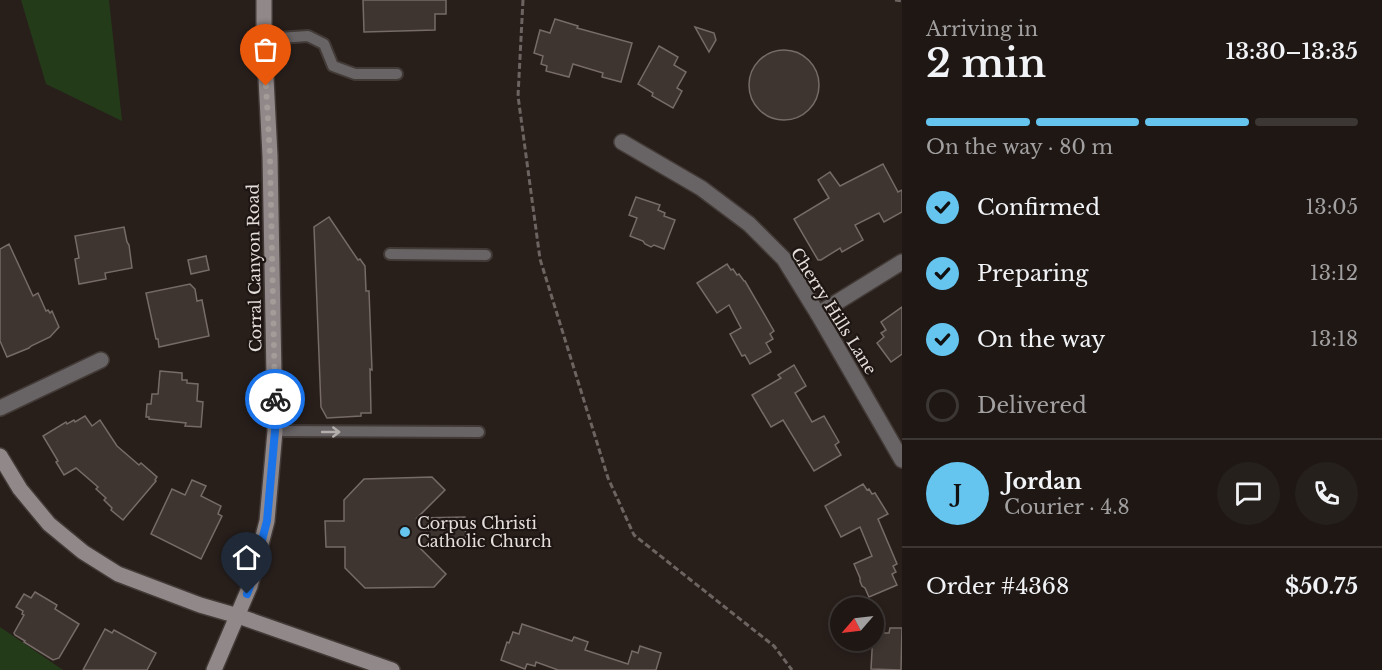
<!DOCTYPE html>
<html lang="en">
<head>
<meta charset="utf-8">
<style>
  :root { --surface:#1e1714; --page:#26201d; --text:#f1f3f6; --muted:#a19fa0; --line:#3c3634; --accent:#65c5ef }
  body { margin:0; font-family:"Libre Baskerville",serif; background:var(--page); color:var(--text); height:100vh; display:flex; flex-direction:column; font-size:22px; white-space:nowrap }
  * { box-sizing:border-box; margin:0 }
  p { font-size:20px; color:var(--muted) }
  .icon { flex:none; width:33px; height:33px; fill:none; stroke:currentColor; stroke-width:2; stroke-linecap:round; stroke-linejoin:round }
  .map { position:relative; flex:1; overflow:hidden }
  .details { display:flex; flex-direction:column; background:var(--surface); width:480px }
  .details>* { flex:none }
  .needle { width:39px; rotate:242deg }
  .fabs { position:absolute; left:830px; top:597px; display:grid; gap:12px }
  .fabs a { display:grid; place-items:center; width:54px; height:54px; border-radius:50%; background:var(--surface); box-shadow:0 3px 9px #0003,0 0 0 2px var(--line); font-size:30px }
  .pin { position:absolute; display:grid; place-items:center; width:51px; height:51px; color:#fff; margin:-62px -26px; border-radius:50% 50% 50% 0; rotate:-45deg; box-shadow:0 0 6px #0007 }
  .pin .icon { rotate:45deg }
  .courier { position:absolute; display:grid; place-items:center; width:60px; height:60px; margin:-30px; border:4px solid #1a73e8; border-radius:50%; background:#fff; color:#222; box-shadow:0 2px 8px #0007 }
  .summary em { font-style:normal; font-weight:600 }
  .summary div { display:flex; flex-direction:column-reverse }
  .summary { display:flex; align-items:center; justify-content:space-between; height:102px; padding:0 24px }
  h1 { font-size:39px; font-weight:600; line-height:45px }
  .bar { display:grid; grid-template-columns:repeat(4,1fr); gap:9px 6px; align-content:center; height:72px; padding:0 24px }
  .bar i { height:8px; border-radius:4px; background:var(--line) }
  .bar .selected { background:var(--accent) }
  .bar p { grid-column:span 4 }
  .line { display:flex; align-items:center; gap:15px; padding:0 24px; border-top:2px solid var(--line) }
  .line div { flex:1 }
  .round { display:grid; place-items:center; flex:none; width:63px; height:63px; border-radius:32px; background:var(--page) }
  ol { padding:0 24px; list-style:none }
  li { display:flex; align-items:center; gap:18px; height:66px }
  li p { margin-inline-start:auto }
  li .icon { padding:6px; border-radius:50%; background:var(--accent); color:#111; stroke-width:4 }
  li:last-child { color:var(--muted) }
  li i { width:33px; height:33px; border:3px solid var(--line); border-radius:50% }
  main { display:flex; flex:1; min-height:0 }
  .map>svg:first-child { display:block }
</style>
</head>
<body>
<main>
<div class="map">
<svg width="902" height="670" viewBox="0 0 902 670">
  <rect width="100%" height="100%" fill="#281f1b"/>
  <g fill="#243b19">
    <path d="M21 0H109L122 121 46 84Z"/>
    <path d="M0 627 63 670H0Z"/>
  </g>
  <g fill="#3e3530" stroke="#766b66" stroke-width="1.5">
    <path d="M363 0H446V14H435V30L364 32Z"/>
    <path d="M555 19 578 26 577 28 632 43 621 82 602 77 603 73 573 64 569 77 546 71 547 66 541 64 543 56 534 53 540 30 550 33Z"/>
    <path d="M695 27 714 33 716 40 709 52Z"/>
    <path d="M659 46 678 57 674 65 686 72 677 88 682 91 673 108 652 96 653 93 638 84Z"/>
    <circle cx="784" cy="85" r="35"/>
    <path d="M883 164 898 192 902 190V212L884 222 879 213 855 225 863 240 842 252 840 248 821 260H818L794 219 829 198 818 180 830 172 840 186Z"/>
    <path d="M636 197 660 205 658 210 665 213 664 216 675 220 664 249 654 245 651 247 645 244 643 241 630 236 637 218 629 215Z"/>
    <path d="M329 217 358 260 360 259 365 266 366 291H369L372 370 370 369 371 413H361V416L327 418 321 407 314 227Z"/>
    <path d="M124 227 127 242 129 245 132 268 105 273 106 279 79 284 75 259 79 258 75 236Z"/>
    <path d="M9 244 33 296 38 293 46 311 48 310 50 313 52 311 59 327 50 337 31 346 29 348 7 357 0 341V249Z"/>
    <path d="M206 256 209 270 191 274 188 260Z"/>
    <path d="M727 264 731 270 733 269 737 275 739 274 744 281H745L774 331 770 334 773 339 766 343 771 352 750 364 745 355 742 356 730 334 741 328 729 305 717 313 697 283Z"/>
    <path d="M190 284 195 289 197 301 202 300 209 336 159 347 158 339H156L146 293Z"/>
    <path d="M902 307V354L891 362 877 343 884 337 881 333 886 330 881 322Z"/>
    <path d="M794 365 806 386 795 393 812 422 824 416 839 442 835 445 841 455 814 471 783 420 771 427 752 395 781 378 778 375Z"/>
    <path d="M160 371 182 373V380H187V383L198 384 197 401 203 402 201 427 185 426 186 423 149 419V417H146L147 404H151L152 394H158Z"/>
    <path d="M85 416 92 426 100 420 117 446 139 465 141 463 157 477 155 480 156 481 123 520 111 510 112 508 104 500 106 498 96 489 98 487 76 468 64 475 56 462 58 461 43 436 66 422 67 424 74 420 75 422Z"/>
    <path d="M432 477 445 490 417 518 465 517 466 547H419L446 574 434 587 365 588 345 568V547H326L325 521H344V500L364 479Z"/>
    <path d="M192 480 206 486 201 496 221 506 218 514 222 516 201 559 151 534 172 489 185 495Z"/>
    <path d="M863 484 867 490 869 489 872 494 875 493 888 514 878 519 897 564 893 566 896 572 892 574 897 585 869 597 865 588 862 586 860 581V578L854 564 872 556 860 527 841 537 825 506Z"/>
    <path d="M35 592 57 605 55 609 79 624 59 658 53 660 24 642 25 641 15 635 14 633 24 615 22 614 23 611 16 607 24 594 31 598Z"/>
    <path d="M522 624 572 641 574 637 588 642 585 650 628 664 632 651 638 653 640 646 661 653 656 670H558L536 662 535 666 527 664 525 669 501 660 507 642 509 643 513 632 519 634Z"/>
    <path d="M890 628H902L901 670 871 669 873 633H889Z"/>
    <path d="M105 629 112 633 114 630 156 653 147 670H83Z"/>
  </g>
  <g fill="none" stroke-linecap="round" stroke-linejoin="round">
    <g stroke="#423a36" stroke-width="14">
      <g id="lane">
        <path d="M264 39 308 36 324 44 333 66 355 74H397"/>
        <path d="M390 254 486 255"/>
        <path d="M275 431 479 432"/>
      </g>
    </g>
    <g stroke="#423a36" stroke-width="18">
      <g id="street">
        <path d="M622 142 701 188 749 224 784 259 818 314 902 460"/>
        <path d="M818 314 902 262"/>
        <path d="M0 408 101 360"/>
      </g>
    </g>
    <g stroke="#423a36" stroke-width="18">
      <g id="secondary">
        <path d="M0 456 20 489 49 524 83 552 118 574 200 605 238 616 392 670"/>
        <path d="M214 670 250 586 267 521 275 431 270 156 264 39V0"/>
      </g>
    </g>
    <g stroke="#6c6460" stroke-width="3" stroke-dasharray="6 3" stroke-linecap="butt">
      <path d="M523 0 518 96 540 259 608 478 634 535 774 646 792 670"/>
      <path d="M895 0 902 1"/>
    </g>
    <use href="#lane" stroke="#686364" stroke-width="10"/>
    <use href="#street" stroke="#686364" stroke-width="15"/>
    <use href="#secondary" stroke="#918889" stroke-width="15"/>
  </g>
  <defs><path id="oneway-shaft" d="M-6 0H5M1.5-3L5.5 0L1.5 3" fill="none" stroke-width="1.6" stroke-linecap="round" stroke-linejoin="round" transform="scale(1.5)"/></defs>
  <use stroke="#b3adac" href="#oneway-shaft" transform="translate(331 432)"/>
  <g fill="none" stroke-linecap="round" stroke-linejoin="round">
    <path stroke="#a39c98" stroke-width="6" stroke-dasharray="0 10.8" d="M266 86 270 156 275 399"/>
    <path stroke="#1a73e8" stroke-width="8" d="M247 594 250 586 267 521 275 431V399"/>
  </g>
  <circle fill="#65c5ef" stroke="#1e1612" stroke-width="2" cx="405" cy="532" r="6"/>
  <g text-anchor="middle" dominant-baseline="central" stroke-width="4.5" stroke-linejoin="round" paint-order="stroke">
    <g font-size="16" fill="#e5dfdc" stroke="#1e1612">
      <text transform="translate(254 268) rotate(-91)">Corral Canyon Road</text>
      <text transform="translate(834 311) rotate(58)">Cherry Hills Lane</text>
    </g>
    <g font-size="16" fill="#e5dfdc" stroke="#1e1612" text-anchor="start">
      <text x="417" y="523">Corpus Christi<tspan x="417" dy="18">Catholic Church</tspan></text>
    </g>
  </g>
</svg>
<div class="fabs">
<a><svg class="needle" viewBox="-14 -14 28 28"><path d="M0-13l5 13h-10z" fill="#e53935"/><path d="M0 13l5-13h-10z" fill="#a19fa0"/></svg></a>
</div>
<div class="pin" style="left:266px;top:86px;background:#ea580c"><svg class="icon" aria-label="bag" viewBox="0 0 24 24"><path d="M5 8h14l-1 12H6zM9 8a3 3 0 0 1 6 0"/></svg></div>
<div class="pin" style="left:247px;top:594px;background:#1f2937"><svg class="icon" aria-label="home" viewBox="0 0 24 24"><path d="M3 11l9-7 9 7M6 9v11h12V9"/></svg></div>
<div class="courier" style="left:275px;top:399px"><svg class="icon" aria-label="bike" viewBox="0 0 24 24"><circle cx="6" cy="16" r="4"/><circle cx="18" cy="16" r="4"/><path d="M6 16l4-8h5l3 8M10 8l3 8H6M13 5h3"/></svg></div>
</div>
<section class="details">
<div class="summary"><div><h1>2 min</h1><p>Arriving in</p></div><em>13:30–13:35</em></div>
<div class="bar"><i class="selected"></i><i class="selected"></i><i class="selected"></i><i></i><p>On the way · 80 m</p></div>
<ol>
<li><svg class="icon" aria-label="check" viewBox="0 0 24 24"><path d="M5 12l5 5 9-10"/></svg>Confirmed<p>13:05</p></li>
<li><svg class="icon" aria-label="check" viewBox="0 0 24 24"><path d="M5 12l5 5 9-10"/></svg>Preparing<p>13:12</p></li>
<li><svg class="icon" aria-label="check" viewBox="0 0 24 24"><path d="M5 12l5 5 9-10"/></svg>On the way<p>13:18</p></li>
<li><i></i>Delivered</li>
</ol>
<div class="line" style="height:108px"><b class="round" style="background:var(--accent);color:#111">J</b><div><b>Jordan</b><p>Courier · 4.8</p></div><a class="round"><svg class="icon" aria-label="chat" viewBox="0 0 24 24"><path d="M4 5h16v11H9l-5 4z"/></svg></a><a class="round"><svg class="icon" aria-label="phone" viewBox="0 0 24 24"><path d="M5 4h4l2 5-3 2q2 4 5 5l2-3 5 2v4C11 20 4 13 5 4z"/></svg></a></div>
<div class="line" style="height:78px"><div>Order #4368</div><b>$50.75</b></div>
</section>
</main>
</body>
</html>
